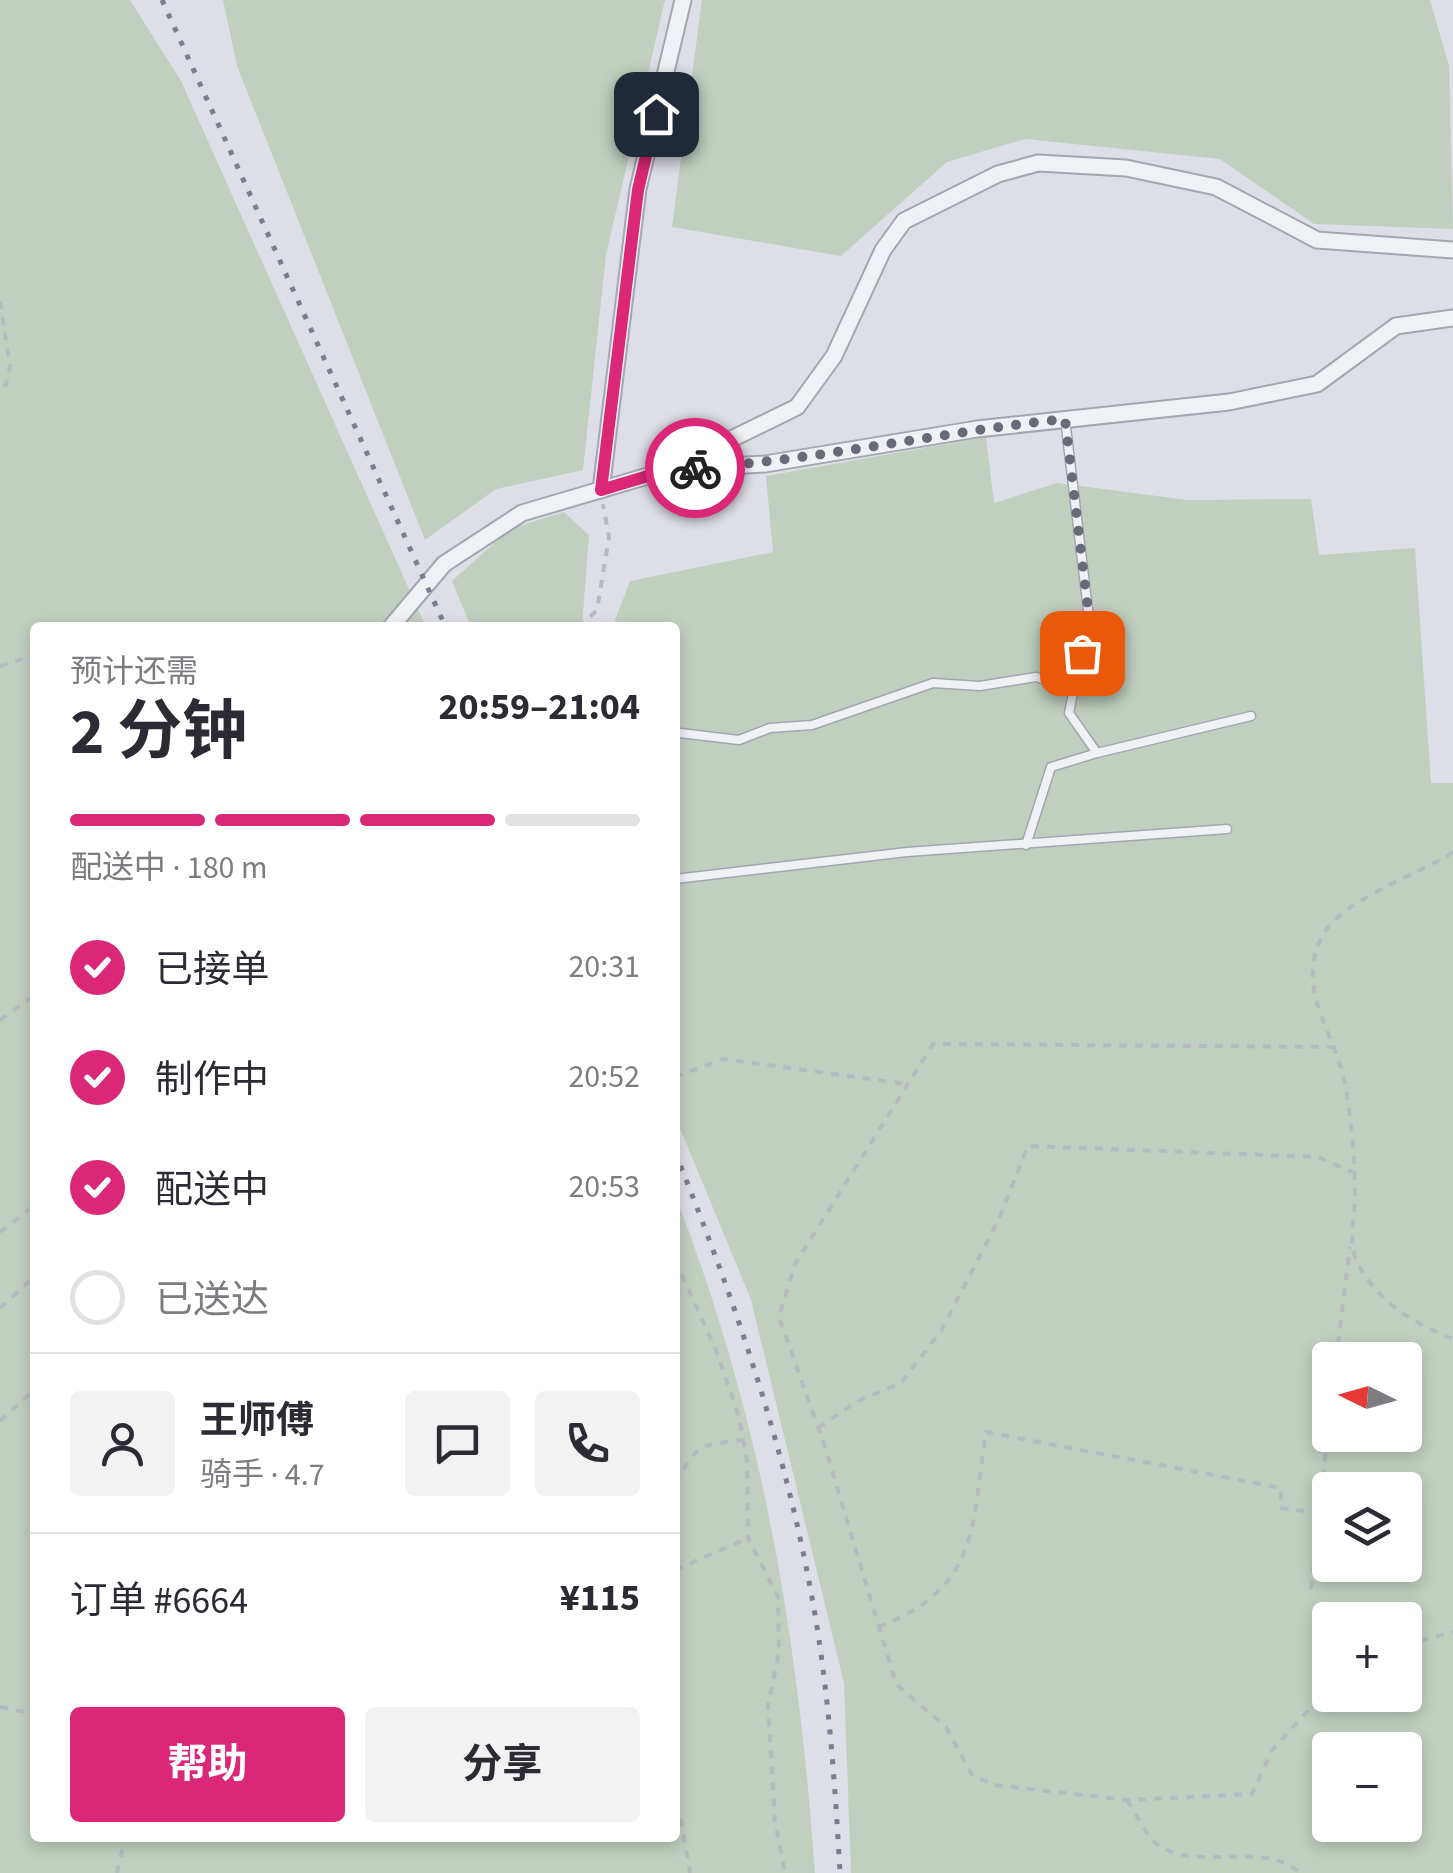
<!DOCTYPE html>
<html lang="zh">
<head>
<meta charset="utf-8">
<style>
  :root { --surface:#fff; --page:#f2f2f3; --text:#2b2b33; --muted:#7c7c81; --line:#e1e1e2; --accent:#db2777 }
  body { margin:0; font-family:"Source Sans 3","Noto Sans SC",sans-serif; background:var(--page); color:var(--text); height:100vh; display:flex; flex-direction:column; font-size:38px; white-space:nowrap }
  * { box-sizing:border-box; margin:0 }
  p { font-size:32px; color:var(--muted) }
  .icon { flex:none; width:55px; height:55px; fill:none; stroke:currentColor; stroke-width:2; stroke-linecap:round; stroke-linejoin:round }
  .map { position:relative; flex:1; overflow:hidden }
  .panel { position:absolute; left:30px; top:622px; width:650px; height:1220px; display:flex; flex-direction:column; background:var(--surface); border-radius:10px; box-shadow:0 5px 15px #0003 }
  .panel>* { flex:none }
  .needle { width:65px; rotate:275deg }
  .fabs { position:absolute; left:1312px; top:1342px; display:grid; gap:20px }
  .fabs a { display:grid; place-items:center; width:110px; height:110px; border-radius:10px; background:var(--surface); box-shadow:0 5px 15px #0003; font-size:50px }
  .pin { position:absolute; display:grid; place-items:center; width:85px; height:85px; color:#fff; margin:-42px; border-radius:20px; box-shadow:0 5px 15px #0006 }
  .courier { position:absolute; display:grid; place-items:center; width:100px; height:100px; margin:-50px; border:8px solid #db2777; border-radius:50%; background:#fff; color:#222; box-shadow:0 2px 12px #0007 }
  .overview em { font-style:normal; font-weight:700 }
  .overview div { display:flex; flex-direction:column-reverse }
  .overview { display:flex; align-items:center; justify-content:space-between; height:170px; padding:0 40px }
  h1 { font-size:65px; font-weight:700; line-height:75px }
  .bar { display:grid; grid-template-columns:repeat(4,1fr); gap:15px 10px; align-content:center; height:120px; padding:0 40px }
  .bar i { height:12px; border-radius:8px; background:var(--line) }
  .bar .selected { background:var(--accent) }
  .bar p { grid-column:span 4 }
  .line { display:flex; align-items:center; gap:25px; padding:0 40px; border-top:2px solid var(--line) }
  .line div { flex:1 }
  .round { display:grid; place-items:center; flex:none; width:105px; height:105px; border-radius:10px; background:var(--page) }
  ol { padding:0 40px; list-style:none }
  li { display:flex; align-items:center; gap:30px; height:110px }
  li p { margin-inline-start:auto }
  li .icon { padding:10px; border-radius:50%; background:var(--accent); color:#fff; stroke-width:4 }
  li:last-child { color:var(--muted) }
  li i { width:55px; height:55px; border:5px solid var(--line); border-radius:50% }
  .button { display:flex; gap:20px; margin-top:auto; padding:20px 40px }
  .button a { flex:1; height:115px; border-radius:10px; background:var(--accent); color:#fff; font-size:40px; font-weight:700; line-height:115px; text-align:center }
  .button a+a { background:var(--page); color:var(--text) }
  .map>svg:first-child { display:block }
</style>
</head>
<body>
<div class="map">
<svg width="1453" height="1873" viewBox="0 0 1453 1873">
  <rect width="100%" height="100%" fill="#dedfe6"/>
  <g fill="#c1cfc0" fill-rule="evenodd">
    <path d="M0 0H130L181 81 426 627 35 628V1838H675V1195C762 1418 798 1635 815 1873H0Z"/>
    <path d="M223 0H665L606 255 583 470 496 489 425 540 237 66Z"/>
    <path d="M702 0H1430L1449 66 1453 229 1314 224 1220 159 1025 139 947 162 841 256 672 227Z"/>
    <path d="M986 437 994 503 1057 483 1188 500 1311 499 1319 555 1415 548 1431 783H1453V1873H851L844 1683 751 1300 675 1116V628H591L614 623 630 581 773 552 766 476ZM1330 1360H1405V1435H1330ZM1330 1490H1405V1565H1330ZM1330 1620H1405V1695H1330ZM1330 1750H1405V1825H1330Z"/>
    <path d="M564 512 589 535 582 627H471L452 581 510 529Z"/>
  </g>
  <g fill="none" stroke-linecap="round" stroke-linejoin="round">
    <g stroke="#a4a6af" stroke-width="11">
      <g id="service">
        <path d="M680 733 739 740 770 728 812 725 933 683 980 686 1036 677 1074 688 1089 618 1065 419"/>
        <path d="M1097 753 1251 716"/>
        <path d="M1026 845 1051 767 1097 753 1069 713 1074 688"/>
        <path d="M675 879 907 852 1227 829"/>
      </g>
    </g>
    <g stroke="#a4a6af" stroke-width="19">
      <g id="minor">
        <path d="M677 469 765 464 977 429 1229 402 1317 384 1396 326 1453 318"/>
        <path d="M601 490 638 189 683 0"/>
        <path d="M390 628 444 564 522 513 668 470 797 407 834 356 883 250 904 221 998 174 1038 163 1126 168 1216 187 1317 240 1453 250"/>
      </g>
    </g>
    <g stroke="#b8bac1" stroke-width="4" stroke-dasharray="8 8" stroke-linecap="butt">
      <path d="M0 301 10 367 6 385 0 386"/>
      <path d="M579 628 597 610 609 537 603 504"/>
      <path d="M0 666 35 655"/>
      <path d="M1453 852C1420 874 1344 899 1324 933 1292 988 1336 1032 1345 1085 1352 1120 1355 1163 1355 1199 1354 1223 1347 1244 1359 1266 1382 1305 1412 1322 1453 1339"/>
      <path d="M0 1020 35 995"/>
      <path d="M675 1077 723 1059 907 1084"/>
      <path d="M0 1232 35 1205"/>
      <path d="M675 1260 716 1350 739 1417 747 1461 748 1538 778 1597 779 1652 768 1706 775 1821 785 1873"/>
      <path d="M0 1308 35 1276"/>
      <path d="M1336 1360 1350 1247"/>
      <path d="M0 1421 35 1389"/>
      <path d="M818 1428 856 1402 901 1383 941 1331 998 1221 1028 1146 1318 1157 1352 1172"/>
      <path d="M675 1483C699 1444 695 1446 743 1440"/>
      <path d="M675 1570 748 1538"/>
      <path d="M1311 1589 1330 1414"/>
      <path d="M878 1627C980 1588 971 1528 986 1432L1281 1488V1508L1319 1513"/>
      <path d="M1405 1645 1453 1632"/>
      <path d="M1330 1687 1272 1750 1252 1794 1127 1800 995 1785 972 1775 946 1727 896 1684 825 1447 779 1317 795 1264 933 1044 1336 1047"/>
      <path d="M0 1707 35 1714"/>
      <path d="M1127 1800C1136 1813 1146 1836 1158 1845 1199 1873 1264 1839 1300 1873"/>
      <path d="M681 1819 690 1873"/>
      <path d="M117 1873 125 1838"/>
    </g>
    <use href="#service" stroke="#f0f1f5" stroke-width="8"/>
    <use href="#minor" stroke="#f0f1f5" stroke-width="15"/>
    <g stroke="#797d8e" stroke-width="5" stroke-dasharray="5 10" stroke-linecap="butt">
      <path d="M162 0 446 628"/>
      <path d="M675 1152C740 1313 797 1481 821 1654 831 1727 836 1800 840 1873"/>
    </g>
  </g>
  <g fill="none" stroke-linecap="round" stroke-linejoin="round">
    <path stroke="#686b77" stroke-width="10" stroke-dasharray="0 18" d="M695 468C819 460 941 432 1065 419L1089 618 1082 653"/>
    <path stroke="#db2777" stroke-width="12" d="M656 114 638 190 601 490 668 470 695 468"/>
  </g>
</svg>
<div class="fabs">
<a><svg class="needle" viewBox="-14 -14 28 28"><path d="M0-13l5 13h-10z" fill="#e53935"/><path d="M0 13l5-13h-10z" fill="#7c7c81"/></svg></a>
<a><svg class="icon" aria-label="layers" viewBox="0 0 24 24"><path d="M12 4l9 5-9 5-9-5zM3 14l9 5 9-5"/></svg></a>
<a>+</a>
<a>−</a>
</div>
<div class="pin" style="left:1082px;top:653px;background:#ea580c"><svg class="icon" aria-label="bag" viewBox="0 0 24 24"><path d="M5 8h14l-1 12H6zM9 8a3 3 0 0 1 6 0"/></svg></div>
<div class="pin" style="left:656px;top:114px;background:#1f2937"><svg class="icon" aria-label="home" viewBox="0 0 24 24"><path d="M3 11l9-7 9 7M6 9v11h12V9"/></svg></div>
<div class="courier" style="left:695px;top:468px"><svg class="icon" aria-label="bike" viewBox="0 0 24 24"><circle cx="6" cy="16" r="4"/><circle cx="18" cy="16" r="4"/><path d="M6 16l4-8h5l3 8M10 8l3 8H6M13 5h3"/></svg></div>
<section class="panel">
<div class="overview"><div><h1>2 分钟</h1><p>预计还需</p></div><em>20:59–21:04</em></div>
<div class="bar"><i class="selected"></i><i class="selected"></i><i class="selected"></i><i></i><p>配送中 · 180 m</p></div>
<ol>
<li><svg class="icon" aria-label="check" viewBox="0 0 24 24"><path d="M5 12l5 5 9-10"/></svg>已接单<p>20:31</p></li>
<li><svg class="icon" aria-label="check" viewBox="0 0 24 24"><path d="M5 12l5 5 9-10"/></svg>制作中<p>20:52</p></li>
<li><svg class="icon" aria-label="check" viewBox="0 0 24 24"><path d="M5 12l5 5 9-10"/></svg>配送中<p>20:53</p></li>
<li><i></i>已送达</li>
</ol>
<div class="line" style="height:180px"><a class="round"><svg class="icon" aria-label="person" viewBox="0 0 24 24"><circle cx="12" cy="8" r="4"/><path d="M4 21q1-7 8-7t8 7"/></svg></a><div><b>王师傅</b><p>骑手 · 4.7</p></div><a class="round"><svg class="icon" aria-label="chat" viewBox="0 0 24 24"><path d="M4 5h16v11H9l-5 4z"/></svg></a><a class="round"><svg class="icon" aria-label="phone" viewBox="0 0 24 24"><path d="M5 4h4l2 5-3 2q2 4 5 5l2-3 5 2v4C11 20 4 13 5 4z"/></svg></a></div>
<div class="line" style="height:130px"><div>订单 #6664</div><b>¥115</b></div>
<div class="button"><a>帮助</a><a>分享</a></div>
</section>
</div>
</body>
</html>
